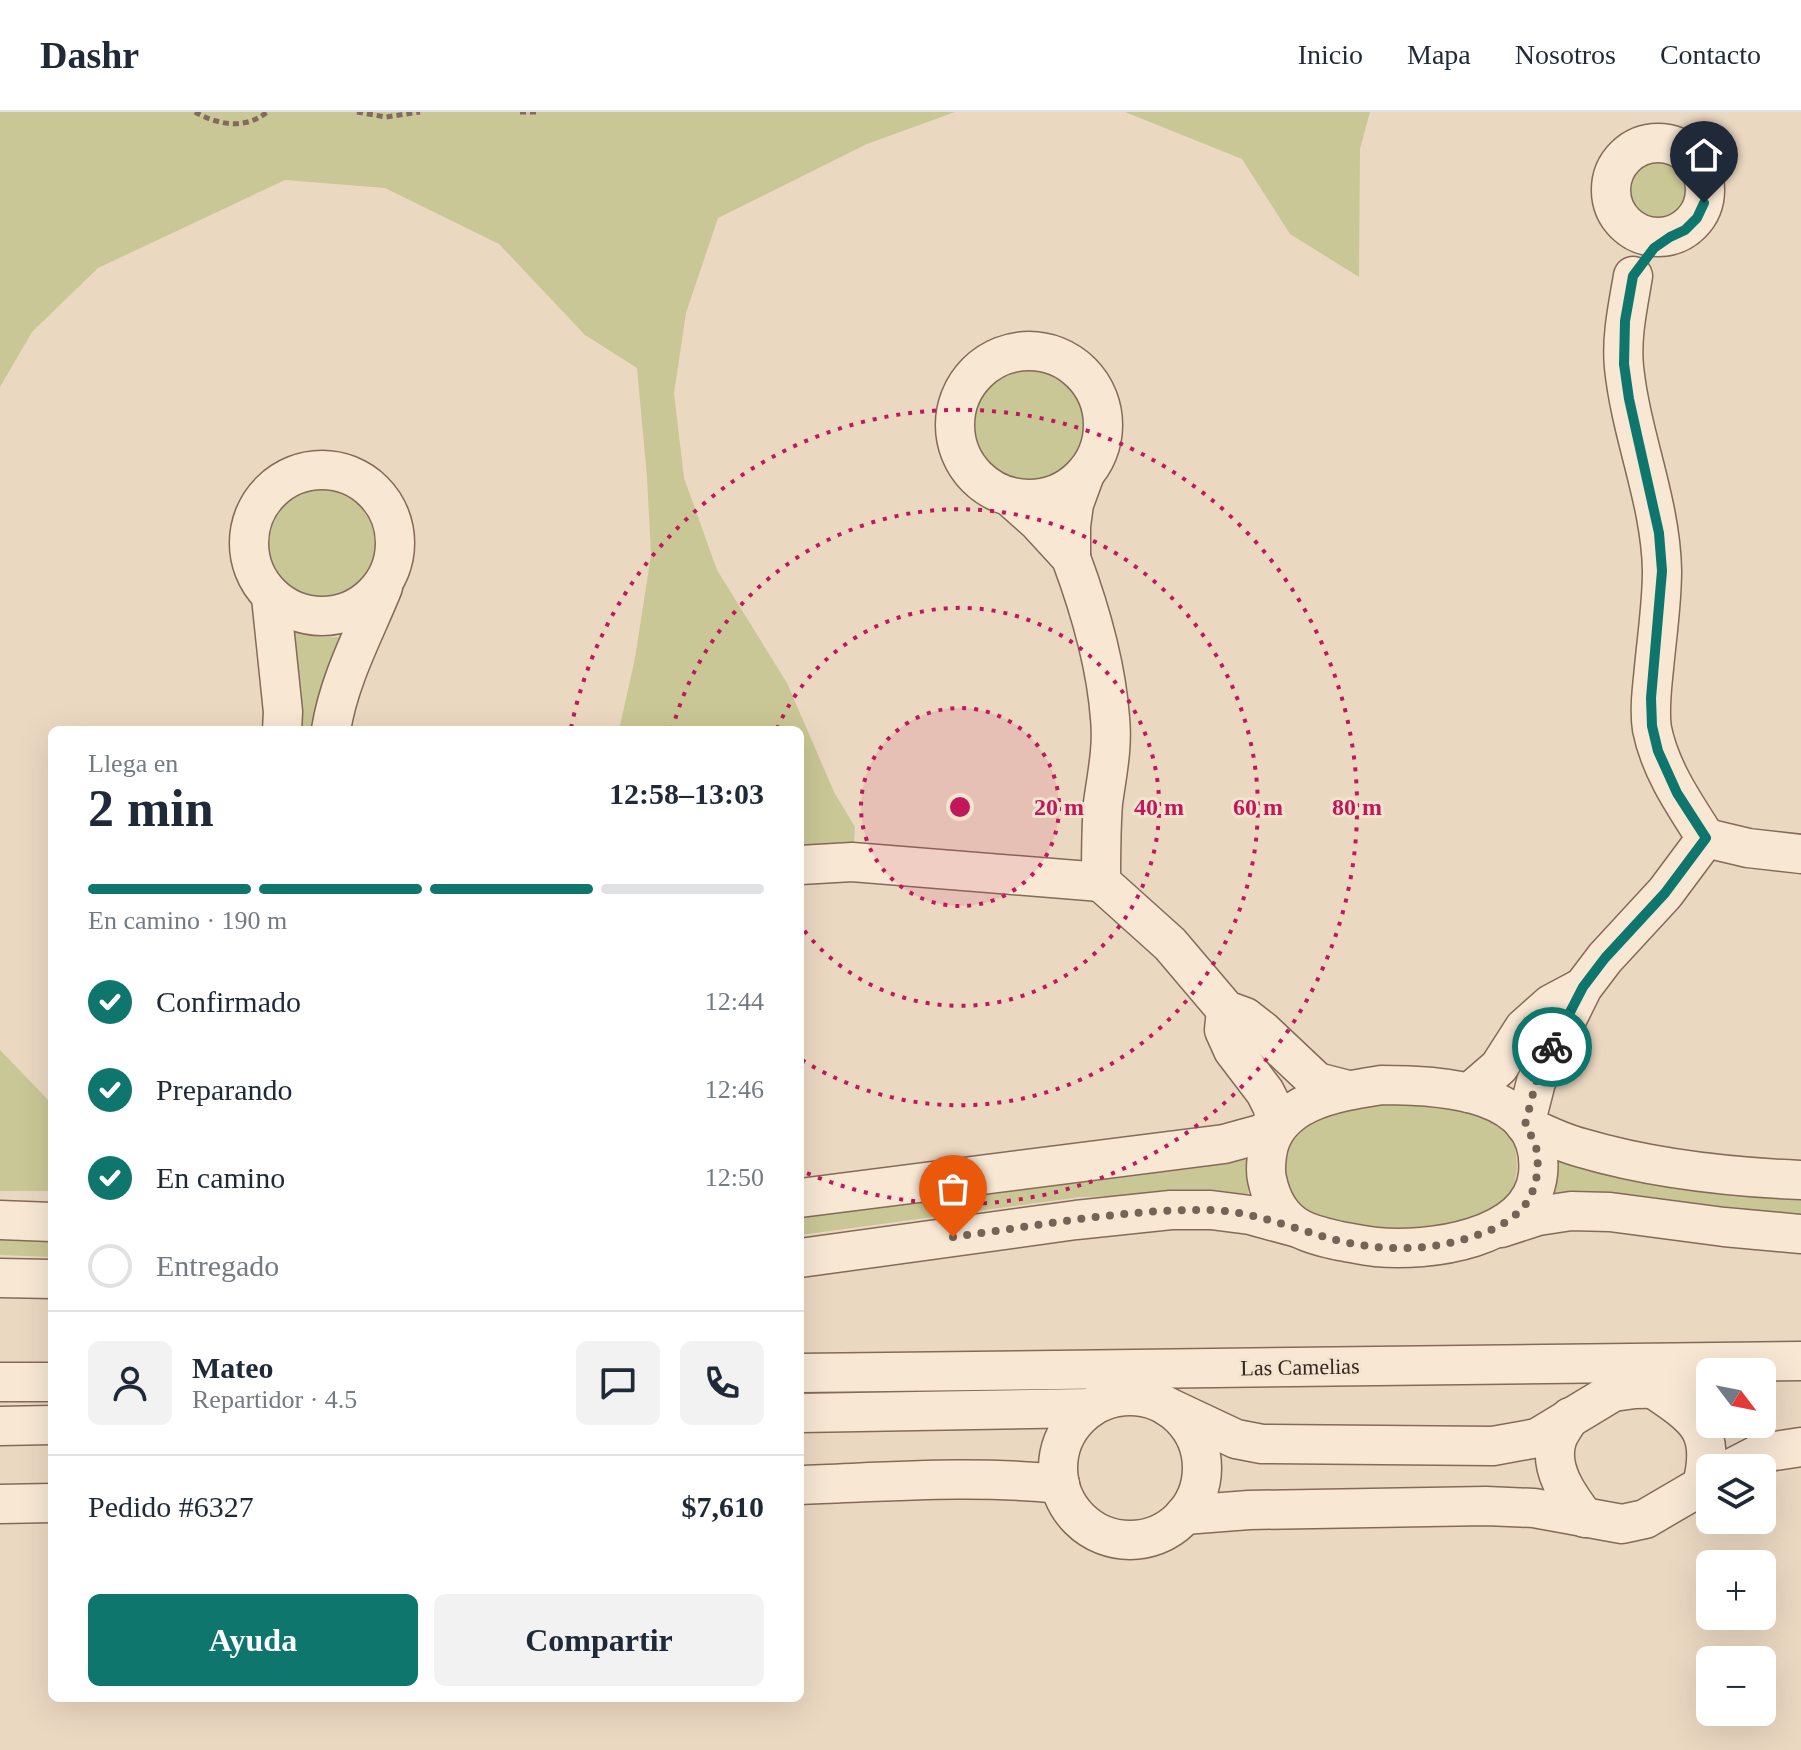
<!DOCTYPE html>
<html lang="es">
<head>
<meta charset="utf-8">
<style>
  :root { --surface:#fff; --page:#f2f2f3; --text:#1f2937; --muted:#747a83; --line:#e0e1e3; --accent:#0f766e }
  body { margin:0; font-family:"Times New Roman",serif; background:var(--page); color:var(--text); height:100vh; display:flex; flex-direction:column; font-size:30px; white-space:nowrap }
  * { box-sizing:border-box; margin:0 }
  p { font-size:26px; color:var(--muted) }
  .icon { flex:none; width:44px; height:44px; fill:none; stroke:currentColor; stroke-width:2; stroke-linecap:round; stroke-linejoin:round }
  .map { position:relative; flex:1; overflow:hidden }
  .sheet { position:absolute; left:48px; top:614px; width:756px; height:976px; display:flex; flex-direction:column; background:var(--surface); border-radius:12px; box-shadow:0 8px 32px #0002 }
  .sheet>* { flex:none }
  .needle { width:52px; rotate:122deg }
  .fabs { position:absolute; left:1696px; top:1246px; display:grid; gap:16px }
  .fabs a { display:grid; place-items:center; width:80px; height:80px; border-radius:12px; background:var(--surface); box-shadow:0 8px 32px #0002; font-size:40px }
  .pin { position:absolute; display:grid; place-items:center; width:68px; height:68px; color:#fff; margin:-82px -34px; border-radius:50% 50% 50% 0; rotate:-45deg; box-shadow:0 0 8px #0007 }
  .pin .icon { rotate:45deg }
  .courier { position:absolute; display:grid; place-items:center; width:80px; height:80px; margin:-40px; border:6px solid #0f766e; border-radius:50%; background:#fff; color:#222; box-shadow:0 2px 10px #0007 }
  .headline em { font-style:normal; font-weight:700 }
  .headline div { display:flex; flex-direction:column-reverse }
  .headline { display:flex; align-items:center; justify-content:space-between; height:136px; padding:0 40px }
  h1 { font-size:52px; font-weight:700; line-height:60px }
  .bar { display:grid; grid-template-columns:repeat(4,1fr); gap:12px 8px; align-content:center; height:96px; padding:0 40px }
  .bar i { height:10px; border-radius:6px; background:var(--line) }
  .bar .on { background:var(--accent) }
  .bar p { grid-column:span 4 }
  .line { display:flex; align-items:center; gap:20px; padding:0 40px; border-top:2px solid var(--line) }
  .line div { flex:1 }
  .round { display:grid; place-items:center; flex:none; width:84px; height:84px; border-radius:12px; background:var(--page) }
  ol { padding:0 40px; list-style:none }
  li { display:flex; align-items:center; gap:24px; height:88px }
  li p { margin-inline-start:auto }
  li .icon { padding:8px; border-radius:50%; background:var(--accent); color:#fff; stroke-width:4 }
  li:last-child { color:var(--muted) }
  li i { width:44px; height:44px; border:4px solid var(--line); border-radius:50% }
  .button { display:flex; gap:16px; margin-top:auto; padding:16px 40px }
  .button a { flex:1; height:92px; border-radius:12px; background:var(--accent); color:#fff; font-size:32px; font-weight:700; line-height:92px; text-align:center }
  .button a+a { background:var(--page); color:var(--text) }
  header { display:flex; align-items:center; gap:48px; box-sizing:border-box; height:112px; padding:0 40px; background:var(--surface); border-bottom:2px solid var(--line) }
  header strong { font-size:38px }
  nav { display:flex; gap:44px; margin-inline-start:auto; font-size:28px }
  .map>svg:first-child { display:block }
</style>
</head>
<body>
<header>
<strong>Dashr</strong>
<nav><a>Inicio</a><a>Mapa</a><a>Nosotros</a><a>Contacto</a></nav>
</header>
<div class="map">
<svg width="1801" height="1638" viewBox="0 0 1801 1638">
  <rect width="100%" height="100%" fill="#ebd8c1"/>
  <g fill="#c9c795">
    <path d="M0 0H955L867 32 718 106 686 201 674 281 684 366 717 458 787 571 834 680 855 715 854 730 800 737V618H619L635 546 651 443 647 365 637 256 585 223 499 132 385 76 285 68 98 156 32 220 0 275Z"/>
    <path d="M1125 0H1370L1360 37 1359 165 1290 122 1242 47Z"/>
    <circle cx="1659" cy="78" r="36"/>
    <circle cx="1028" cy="314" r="60"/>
    <circle cx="320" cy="432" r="60"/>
    <path d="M287 514C307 522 318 526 340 525L329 550 315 618H292Z"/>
    <path d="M0 938 52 992V1079H0Z"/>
    <path d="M1388 987 1442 992 1495 1009 1515 1030 1517 1056 1512 1084 1495 1101 1435 1122 1359 1120 1300 1100 1280 1077 1288 1025 1312 1004Z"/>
    <path d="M1250 1042 1248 1087 1197 1082 1081 1085 800 1123V1101Z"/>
    <path d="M1557 1044 1801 1080V1104L1729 1098 1584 1079 1550 1084 1551 1053Z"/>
    <path d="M0 1122 52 1123V1145L0 1143Z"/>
  </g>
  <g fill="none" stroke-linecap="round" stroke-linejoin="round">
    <g stroke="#846a59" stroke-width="41">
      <g id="minor">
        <circle cx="1658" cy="78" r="47"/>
        <path d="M1633 164C1628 194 1621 225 1624 255 1631 324 1661 390 1662 459 1662 491 1657 524 1654 556 1652 576 1649 598 1652 617 1660 657 1684 692 1706 726"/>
        <circle cx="1029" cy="313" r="74"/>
        <circle cx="322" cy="431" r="73"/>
        <path d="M1010 385 1037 409 1071 446V414L1074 392 1085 362"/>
        <path d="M1071 446C1090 497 1106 551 1110 606 1113 635 1107 662 1103 691 1101 717 1101 744 1101 770L1170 832 1226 898 1245 905 1263 919 1317 970 1348 978"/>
        <path d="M271 485 283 600 282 618"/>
        <path d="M331 618C339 567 364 522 383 475"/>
        <path d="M1801 742 1748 736 1706 726 1665 781 1605 846 1583 875 1536 970 1525 1013C1544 1022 1562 1031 1582 1036 1653 1057 1728 1065 1801 1068"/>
        <path d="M800 753 852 750 1101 770"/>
        <path d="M1381 973C1440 973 1546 977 1538 1062 1531 1128 1427 1140 1376 1135 1364 1134 1352 1131 1340 1129 1327 1126 1311 1123 1299 1116 1281 1106 1271 1087 1267 1067 1265 1059 1266 1052 1267 1043 1274 989 1337 980 1381 973Z"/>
        <path d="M1469 981 1499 955 1524 916 1551 892 1581 876"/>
        <path d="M800 1086 1224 1032 1275 1018 1273 996 1265 980 1233 938 1224 918 1226 898"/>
        <path d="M0 1108 52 1110"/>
        <path d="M1501 1116 1538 1104 1571 1099 1610 1100 1724 1115 1801 1122"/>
        <path d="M800 1146 1076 1108 1171 1098H1211L1250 1103 1298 1116"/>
        <path d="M0 1166 52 1167"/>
        <path d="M800 1261 1801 1249"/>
        <path d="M0 1270H52"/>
        <path d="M1652 1276C1696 1306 1716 1317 1702 1373"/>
        <circle cx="1130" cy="1356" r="72"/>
        <path d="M1168 1295 1236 1327 1262 1332 1493 1334 1537 1326 1613 1280 1635 1277 1683 1276"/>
        <path d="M800 1301 1090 1296"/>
        <path d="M1570 1305C1566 1312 1559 1321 1557 1328 1548 1357 1569 1385 1585 1406"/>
        <path d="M0 1314 52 1313"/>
        <path d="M1732 1356 1761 1341 1801 1335"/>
        <path d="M800 1373C887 1370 974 1363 1060 1372"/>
        <path d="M0 1392 52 1391"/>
        <path d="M1184 1403 1249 1398 1486 1394 1534 1396 1622 1412 1645 1407 1710 1369"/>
      </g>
    </g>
    <g stroke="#846a59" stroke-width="5" stroke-dasharray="6 4" stroke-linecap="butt">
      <path d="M195 0C218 13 245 18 267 0"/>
      <path d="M357 0 386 5 420 0"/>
      <path d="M520 0H539"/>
    </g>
    <use href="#minor" stroke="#f7e7d3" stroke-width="38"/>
  </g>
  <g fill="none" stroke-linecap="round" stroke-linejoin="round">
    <path stroke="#746456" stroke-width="8" stroke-dasharray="0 14.4" d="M953 1125C1036 1114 1123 1097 1207 1098 1248 1098 1286 1114 1325 1125 1372 1139 1427 1141 1474 1124 1494 1118 1512 1109 1525 1093 1537 1077 1540 1054 1536 1035 1534 1028 1529 1020 1525 1013L1536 970 1552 935"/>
    <path stroke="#0f766e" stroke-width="10" d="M1552 935 1583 875 1605 846 1665 781 1706 726 1677 681 1658 639 1652 614 1651 586 1662 459 1659 421 1629 287 1624 252 1625 209 1633 164 1654 136 1670 125 1685 118 1697 106 1704 91"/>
  </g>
  <circle cx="960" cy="695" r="99" fill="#c2185b" fill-opacity=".12"/>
  <g fill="none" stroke="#c2185b" stroke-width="4" stroke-dasharray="4 8">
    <circle cx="960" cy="695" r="99"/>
    <path d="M777 617A199 199 0 1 1 800 813"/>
    <path d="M672 618A298 298 0 1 1 802 948"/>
    <path d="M571 616A397 397 0 1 1 802 1059"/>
  </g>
  <g text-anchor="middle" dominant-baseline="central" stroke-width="6" stroke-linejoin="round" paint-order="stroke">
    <g font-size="22" fill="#34251d" stroke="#f3e4d0">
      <text transform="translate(1300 1255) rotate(-1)">Las Camelias</text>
    </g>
  </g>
  <circle cx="960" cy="695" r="12" fill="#c2185b" stroke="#f3e4d0" stroke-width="4"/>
  <g font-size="24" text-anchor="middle" font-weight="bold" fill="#c2185b" stroke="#f3e4d0" stroke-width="6" stroke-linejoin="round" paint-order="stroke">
    <text x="1059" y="703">20 m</text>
    <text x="1159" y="703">40 m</text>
    <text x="1258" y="703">60 m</text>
    <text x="1357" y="703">80 m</text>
  </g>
</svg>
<div class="fabs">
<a><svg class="needle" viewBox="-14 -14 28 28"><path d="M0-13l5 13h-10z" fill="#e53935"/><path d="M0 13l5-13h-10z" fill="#747a83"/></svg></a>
<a><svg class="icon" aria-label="layers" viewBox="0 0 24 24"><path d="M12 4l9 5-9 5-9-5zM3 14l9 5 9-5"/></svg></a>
<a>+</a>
<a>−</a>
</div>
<div class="pin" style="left:953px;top:1125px;background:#ea580c"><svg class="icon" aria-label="bag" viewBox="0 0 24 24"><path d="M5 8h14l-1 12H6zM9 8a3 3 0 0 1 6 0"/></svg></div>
<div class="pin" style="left:1704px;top:91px;background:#1f2937"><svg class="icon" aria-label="home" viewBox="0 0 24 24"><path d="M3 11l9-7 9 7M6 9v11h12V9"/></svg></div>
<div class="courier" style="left:1552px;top:935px"><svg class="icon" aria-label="bike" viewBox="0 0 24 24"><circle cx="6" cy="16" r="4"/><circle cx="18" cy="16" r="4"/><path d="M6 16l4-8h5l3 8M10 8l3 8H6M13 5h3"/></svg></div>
<section class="sheet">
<div class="headline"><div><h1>2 min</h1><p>Llega en</p></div><em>12:58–13:03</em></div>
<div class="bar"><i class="on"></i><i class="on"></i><i class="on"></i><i></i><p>En camino · 190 m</p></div>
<ol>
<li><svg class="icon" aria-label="check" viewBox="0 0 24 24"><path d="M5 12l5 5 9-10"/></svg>Confirmado<p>12:44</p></li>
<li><svg class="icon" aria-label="check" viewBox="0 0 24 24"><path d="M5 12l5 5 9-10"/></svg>Preparando<p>12:46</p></li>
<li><svg class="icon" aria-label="check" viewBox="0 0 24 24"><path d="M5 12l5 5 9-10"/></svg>En camino<p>12:50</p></li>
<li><i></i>Entregado</li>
</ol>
<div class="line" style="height:144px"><a class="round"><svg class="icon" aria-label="person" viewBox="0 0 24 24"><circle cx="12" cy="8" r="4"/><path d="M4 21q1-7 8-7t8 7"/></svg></a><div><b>Mateo</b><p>Repartidor · 4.5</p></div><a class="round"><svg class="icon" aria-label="chat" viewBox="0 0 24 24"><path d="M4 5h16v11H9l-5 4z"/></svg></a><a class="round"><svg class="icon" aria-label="phone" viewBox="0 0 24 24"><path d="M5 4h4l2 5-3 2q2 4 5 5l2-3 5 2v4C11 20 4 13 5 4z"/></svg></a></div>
<div class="line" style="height:104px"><div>Pedido #6327</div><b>$7,610</b></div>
<div class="button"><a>Ayuda</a><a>Compartir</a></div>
</section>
</div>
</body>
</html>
